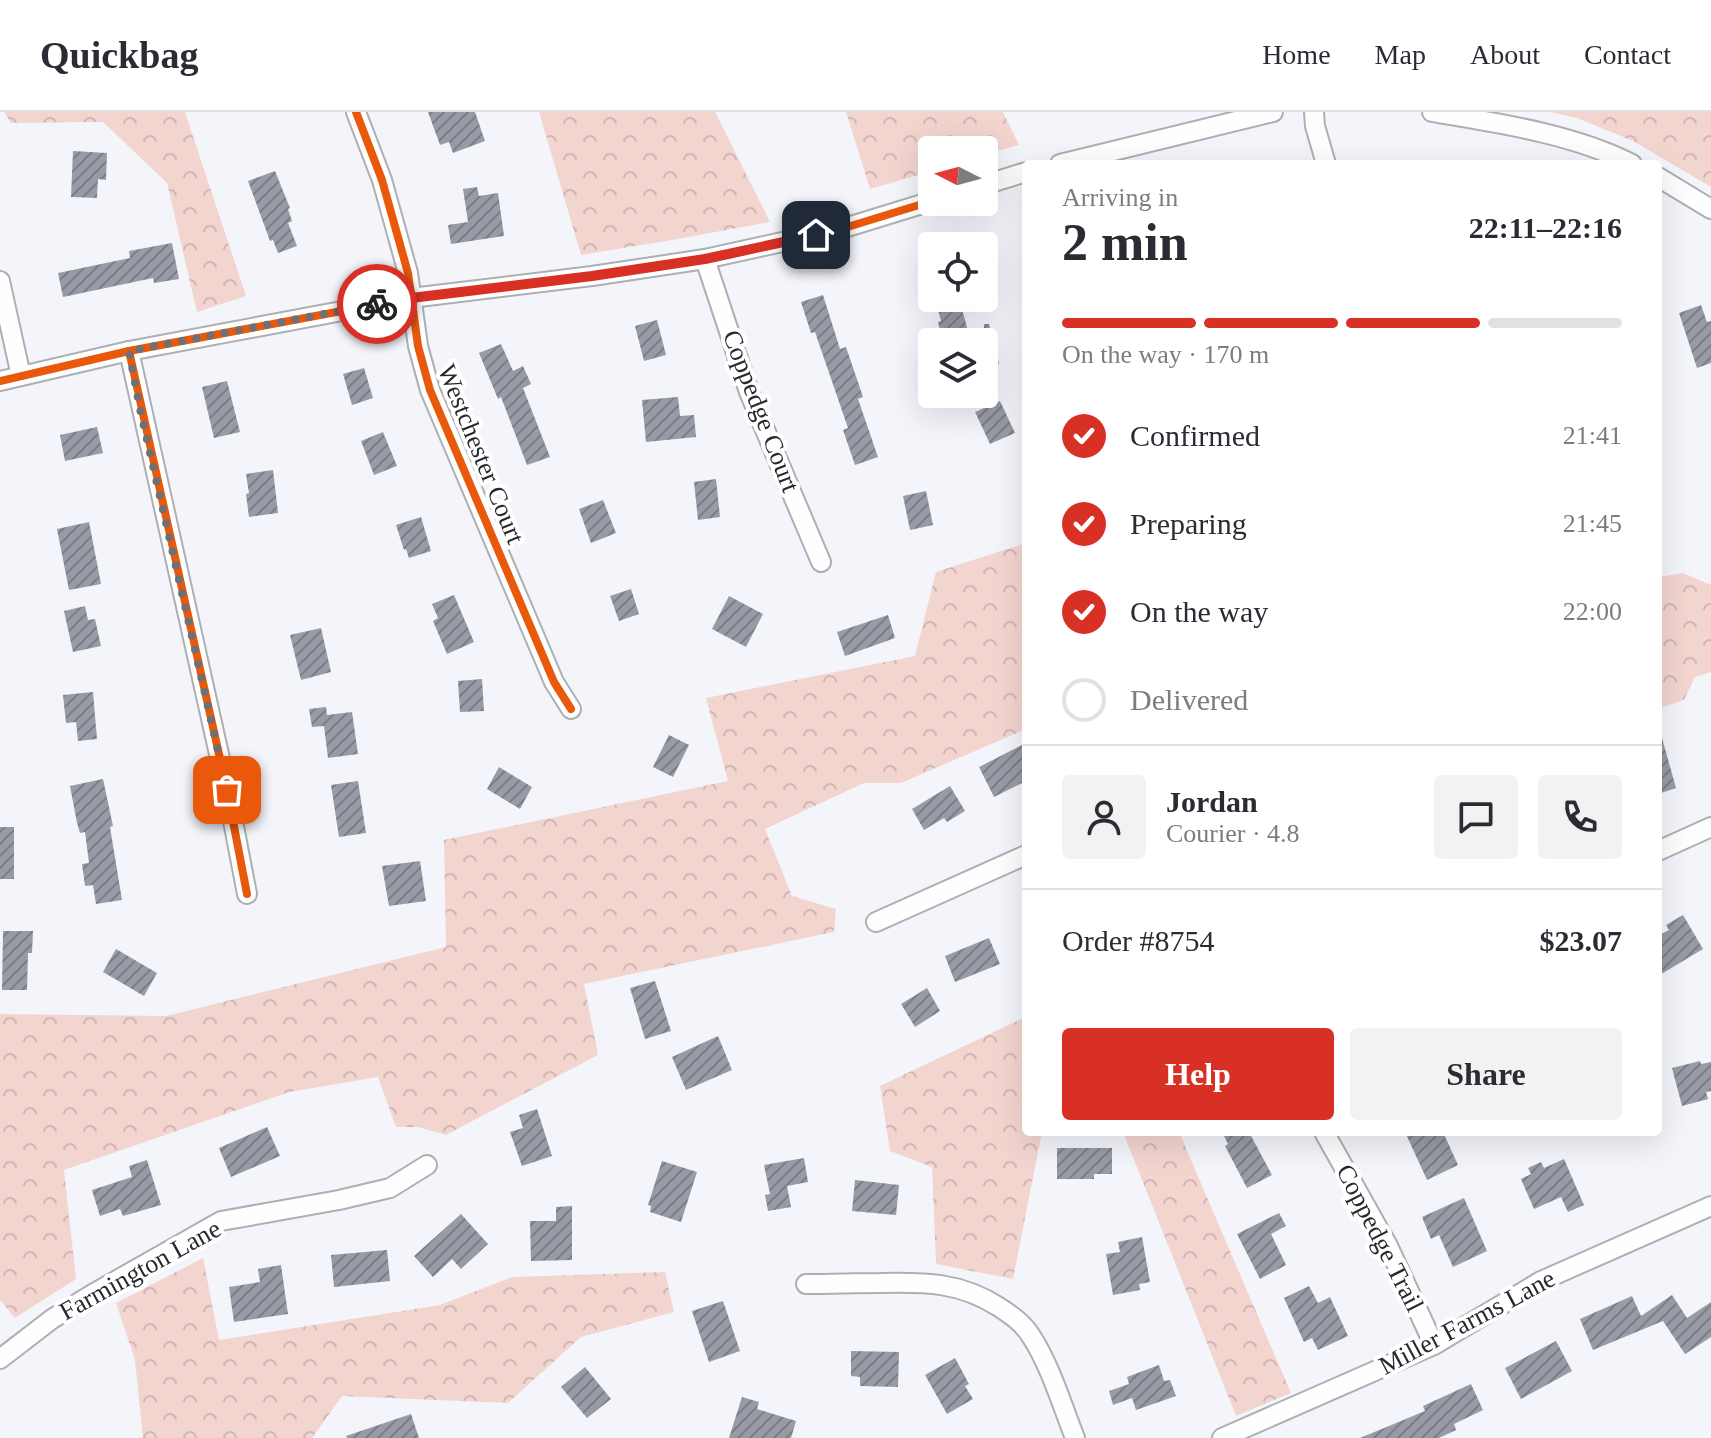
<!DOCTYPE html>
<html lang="en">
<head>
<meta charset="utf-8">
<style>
  :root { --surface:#fff; --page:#f2f2f3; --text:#2b2b33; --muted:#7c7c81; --line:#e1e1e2; --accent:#d93025 }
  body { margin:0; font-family:"Times New Roman",serif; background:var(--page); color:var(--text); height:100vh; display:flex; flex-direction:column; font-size:30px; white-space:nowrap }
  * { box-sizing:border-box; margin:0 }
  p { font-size:26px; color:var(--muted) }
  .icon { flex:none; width:44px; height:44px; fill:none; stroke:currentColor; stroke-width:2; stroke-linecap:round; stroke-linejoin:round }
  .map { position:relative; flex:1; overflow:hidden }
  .sheet { position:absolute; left:1022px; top:48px; width:640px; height:976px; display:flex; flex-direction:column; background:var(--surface); border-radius:8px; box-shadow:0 8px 32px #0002 }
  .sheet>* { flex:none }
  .needle { width:52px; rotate:276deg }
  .fabs { position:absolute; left:918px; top:24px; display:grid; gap:16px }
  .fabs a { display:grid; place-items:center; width:80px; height:80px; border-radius:8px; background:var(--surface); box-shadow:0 8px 32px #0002; font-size:40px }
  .pin { position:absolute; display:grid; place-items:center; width:68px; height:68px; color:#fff; margin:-34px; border-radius:16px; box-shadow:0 4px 12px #0006 }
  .courier { position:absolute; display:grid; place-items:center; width:80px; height:80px; margin:-40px; border:6px solid #d93025; border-radius:50%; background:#fff; color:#222; box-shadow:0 2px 10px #0007 }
  .headline em { font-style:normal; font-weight:700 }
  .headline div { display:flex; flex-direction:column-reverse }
  .headline { display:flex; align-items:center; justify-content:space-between; height:136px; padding:0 40px }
  h1 { font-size:52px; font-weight:700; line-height:60px }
  .bar { display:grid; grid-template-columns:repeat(4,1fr); gap:12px 8px; align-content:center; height:96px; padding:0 40px }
  .bar i { height:10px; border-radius:6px; background:var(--line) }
  .bar .active { background:var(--accent) }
  .bar p { grid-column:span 4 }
  .line { display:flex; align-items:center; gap:20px; padding:0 40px; border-top:2px solid var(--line) }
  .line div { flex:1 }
  .round { display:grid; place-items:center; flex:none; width:84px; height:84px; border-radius:8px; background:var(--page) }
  ol { padding:0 40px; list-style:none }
  li { display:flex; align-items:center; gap:24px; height:88px }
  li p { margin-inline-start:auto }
  li .icon { padding:8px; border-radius:50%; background:var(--accent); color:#fff; stroke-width:4 }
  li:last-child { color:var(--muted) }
  li i { width:44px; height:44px; border:4px solid var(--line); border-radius:50% }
  .action { display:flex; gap:16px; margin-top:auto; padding:16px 40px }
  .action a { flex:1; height:92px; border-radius:8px; background:var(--accent); color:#fff; font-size:32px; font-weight:700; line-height:92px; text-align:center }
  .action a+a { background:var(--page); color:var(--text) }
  header { display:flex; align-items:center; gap:48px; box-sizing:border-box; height:112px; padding:0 40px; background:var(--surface); border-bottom:2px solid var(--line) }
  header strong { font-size:38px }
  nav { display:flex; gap:44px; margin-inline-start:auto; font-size:28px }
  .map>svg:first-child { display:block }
</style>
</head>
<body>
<header>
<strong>Quickbag</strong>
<nav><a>Home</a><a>Map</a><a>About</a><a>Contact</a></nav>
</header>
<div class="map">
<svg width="1711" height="1326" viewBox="0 0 1711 1326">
  <defs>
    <pattern id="forest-crowns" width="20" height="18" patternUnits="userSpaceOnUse" patternTransform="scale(2)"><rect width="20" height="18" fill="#f3d5d0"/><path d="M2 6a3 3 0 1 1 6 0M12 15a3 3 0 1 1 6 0" fill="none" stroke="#d0b7b3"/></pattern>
    <pattern id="building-hatch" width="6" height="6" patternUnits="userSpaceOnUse" patternTransform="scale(2)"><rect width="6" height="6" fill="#989ba5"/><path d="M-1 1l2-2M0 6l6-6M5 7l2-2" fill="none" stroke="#7c7e87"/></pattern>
  </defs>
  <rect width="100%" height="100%" fill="#f4f5fb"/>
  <g fill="url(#forest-crowns)">
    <path d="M4 0H185L246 184 197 200 167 71 103 10 11 11Z"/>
    <path d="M539 0H715L770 110 678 127 581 143Z"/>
    <path d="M846 0H1003L1019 33 984 43V38H932V59L870 77Z"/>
    <path d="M1550 0H1711V75L1633 29 1577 6Z"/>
    <path d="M1026 431V617L901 671H864L765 717 792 784 836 797 834 820 584 872 598 943 446 1023 418 1015H396L378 965 289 980 64 1058 76 1167 15 1206 0 1188V902L166 904 446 835 444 728 728 669 706 586 915 544 936 460Z"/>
    <path d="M1683 461 1711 473V560L1695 565 1684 588 1658 597V465Z"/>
    <path d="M1021 907 1026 908V1020H1042L1013 1167 936 1152 932 1055 890 1039 880 974Z"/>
    <path d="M1123 1020H1179L1291 1281 1236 1304Z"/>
    <path d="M203 1146 219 1228 440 1193 512 1165 665 1160 674 1200 581 1225 508 1291 342 1284 312 1326H143L135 1248 116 1191Z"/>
  </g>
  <g fill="url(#building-hatch)">
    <path d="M428 0H475L485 29 453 41 449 30 440 33Z"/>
    <path d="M73 39 107 41 106 68 98 67 97 86 71 85Z"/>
    <path d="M275 59 290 96 288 97 292 109 288 111 297 134 278 141 273 128 270 129 248 69Z"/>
    <path d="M477 75 479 84 498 81 504 124 451 132 448 113 468 110 463 77Z"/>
    <path d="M172 131 179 167 154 171 153 166 63 185 58 161 130 146 129 139Z"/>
    <path d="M823 183 840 237 846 235 863 285 858 287 878 345 855 353 843 318 848 316 815 220 811 221 801 190Z"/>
    <path d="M935 186H959L971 230H943L938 210 941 209Z"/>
    <path d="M1701 193 1707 210 1711 209V251L1697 256 1679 201Z"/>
    <path d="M657 208 666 243 644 249 635 214Z"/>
    <path d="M984 212H989L999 252 984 256Z"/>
    <path d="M501 232 513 259 523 254 531 272 523 276 550 345 527 353 501 285 498 287 479 241Z"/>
    <path d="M364 256 373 286 352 293 343 262Z"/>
    <path d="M227 269 240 320 214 326 202 275Z"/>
    <path d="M678 285 680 304 694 303 696 325 646 330 642 288Z"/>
    <path d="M1000 289 1015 321 990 332 975 300Z"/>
    <path d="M97 315 103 341 65 349 60 323Z"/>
    <path d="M383 320 397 354 374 363 361 329Z"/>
    <path d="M273 358 278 401 249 405 246 382 249 381 246 362Z"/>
    <path d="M716 367 720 405 698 408 694 370Z"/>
    <path d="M926 379 933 413 910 418 903 384Z"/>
    <path d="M603 388 616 421 591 431 579 397Z"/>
    <path d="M421 405 431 439 409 446 406 437 404 438 396 413Z"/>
    <path d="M89 410 101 472 69 478 57 417Z"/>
    <path d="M631 477 639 502 619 509 610 484Z"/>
    <path d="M454 483 474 530 447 542 433 509 438 506 432 492Z"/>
    <path d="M729 484 763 502 746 535 712 517Z"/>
    <path d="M85 494 88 508 95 507 101 534 73 540 64 499Z"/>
    <path d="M888 503 895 526 845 544 837 520Z"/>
    <path d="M321 516 331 560 301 568 290 523Z"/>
    <path d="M482 567 484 599 460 600 458 569Z"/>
    <path d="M93 580 97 627 78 629 76 610 66 611 63 583Z"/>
    <path d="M326 595 327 603 352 600 358 642 328 646 324 614 312 615 309 597Z"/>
    <path d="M669 623 689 633 673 665 653 655Z"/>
    <path d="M1662 626 1676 676 1658 682V627Z"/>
    <path d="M1026 631V669L994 685 979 655Z"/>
    <path d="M499 655 532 675 520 697 487 677Z"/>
    <path d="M103 667 113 714 110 715 122 788 96 792 93 773 85 774 82 752 89 751 85 720 80 721 77 711 70 674Z"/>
    <path d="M358 669 366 721 339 725 331 673Z"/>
    <path d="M950 674 965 699 947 710 944 706 924 718 912 697Z"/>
    <rect x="0" y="715" width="14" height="52"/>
    <path d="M420 749 426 789 389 794 382 754Z"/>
    <path d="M1683 803 1703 837 1658 864V824L1669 818 1666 813Z"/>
    <path d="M3 819H33L32 841H28L27 878H2Z"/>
    <path d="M989 826 1000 852 955 870 945 844Z"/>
    <path d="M116 837 157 861 144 884 103 860Z"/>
    <path d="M655 869 671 919 645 927 630 876Z"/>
    <path d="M927 876 940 899 915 915 901 892Z"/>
    <path d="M718 924 732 958 686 978 672 945Z"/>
    <path d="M1700 949 1701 952 1711 950V979L1706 980 1708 987 1682 994 1672 956Z"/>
    <path d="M537 997 552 1044 522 1054 510 1020 523 1016 519 1003Z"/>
    <path d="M267 1015 280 1044 231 1065 219 1036Z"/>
    <path d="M1222 1020H1249L1272 1063 1247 1076 1225 1034 1228 1032Z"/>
    <path d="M1405 1020H1443L1458 1053 1427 1068Z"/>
    <path d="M1057 1036H1112V1062H1094V1067H1057Z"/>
    <path d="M804 1046 808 1070 787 1074 791 1095 768 1099 765 1083 770 1082 764 1053Z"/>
    <path d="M1564 1047 1584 1093 1568 1100 1561 1085 1534 1097 1521 1067 1531 1062 1528 1056 1541 1050 1544 1056Z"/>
    <path d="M147 1048 161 1093 123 1104 120 1097 100 1104 92 1078 132 1065 129 1054Z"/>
    <path d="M662 1049 697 1060 681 1110 650 1100 651 1094 648 1093Z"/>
    <path d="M855 1068 899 1073 896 1103 852 1099Z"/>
    <path d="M1464 1086 1487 1139 1453 1155 1439 1123 1431 1127 1422 1105Z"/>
    <path d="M572 1094V1148L531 1149 530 1109H556V1095Z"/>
    <path d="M1279 1101 1286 1114 1271 1122 1286 1153 1260 1167 1237 1122Z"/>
    <path d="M461 1102 488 1132 461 1157 452 1147 433 1165 414 1144Z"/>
    <path d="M1142 1125 1150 1170 1139 1172 1140 1178 1113 1183 1106 1142 1120 1140 1118 1130Z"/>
    <path d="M387 1138 390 1169 334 1175 331 1143Z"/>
    <path d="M281 1153 288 1202 234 1210 229 1175 260 1170 258 1157Z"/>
    <path d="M1309 1174 1318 1191 1330 1185 1348 1224 1318 1238 1312 1226 1304 1230 1284 1186Z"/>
    <path d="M1672 1183 1687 1206 1711 1190V1225L1685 1242 1663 1209 1593 1238 1580 1207 1632 1184 1641 1204Z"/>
    <path d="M723 1189 740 1239 709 1250 692 1199Z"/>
    <path d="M1556 1229 1572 1259 1521 1287 1505 1256Z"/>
    <path d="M851 1239 899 1240 898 1275 860 1274V1265L851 1264Z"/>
    <path d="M955 1246 969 1272 965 1274 973 1287 947 1302 925 1263Z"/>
    <path d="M1159 1253 1164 1269 1170 1268 1176 1284 1136 1298 1132 1286 1113 1293 1109 1279 1129 1272 1127 1265Z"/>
    <path d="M585 1255 611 1287 587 1306 561 1275Z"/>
    <path d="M1471 1272 1483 1298 1454 1312 1456 1318 1439 1326H1360L1425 1299 1423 1294Z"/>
    <path d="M742 1285 759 1290 757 1297 796 1309 791 1326H729Z"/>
    <path d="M411 1302 419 1326H347L346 1324Z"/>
  </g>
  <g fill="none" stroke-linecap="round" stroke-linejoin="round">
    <g stroke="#aeafb3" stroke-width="22">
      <g id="minor">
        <path d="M356 0 382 68 408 161 418 234 430 278 554 570 571 597"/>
        <path d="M1314 0 1315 14 1326 52"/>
        <path d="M1432 0C1497 11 1574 22 1632 52"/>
        <path d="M1060 52 1273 0"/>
        <path d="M1658 65 1711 97"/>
        <path d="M984 73 1026 60"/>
        <path d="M705 147 749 280 821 450"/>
        <path d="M0 169 21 264"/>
        <path d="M129 239 227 678 247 782"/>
        <path d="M0 269 129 239 411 186 592 164 705 147 841 117 932 89"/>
        <path d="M1658 739 1711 715"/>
        <path d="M876 810 1026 743"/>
        <path d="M1324 1020 1388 1134 1434 1233"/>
        <path d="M806 1172C831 1172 856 1171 880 1171 925 1170 960 1170 999 1195 1011 1203 1023 1211 1031 1224 1050 1253 1062 1293 1075 1326"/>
        <path d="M0 1247 52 1207 96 1180 221 1109 339 1088 390 1076 427 1053"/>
        <path d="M1222 1326 1434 1233 1541 1169 1711 1094"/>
      </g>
    </g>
    <use href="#minor" stroke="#fdfefe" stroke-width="18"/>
    <g stroke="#fff" stroke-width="13">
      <g id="cycleway">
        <path d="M356 0 382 68 408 161 418 234 430 278 554 570 571 597"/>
        <path d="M129 239 227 678 247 782"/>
        <path d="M0 269 129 239 411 186 592 164 705 147 841 117 932 89"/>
      </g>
    </g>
    <use href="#cycleway" stroke="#e8590c" stroke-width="8"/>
  </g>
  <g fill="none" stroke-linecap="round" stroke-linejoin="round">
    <path stroke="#6f7075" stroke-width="8" stroke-dasharray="0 14.4" d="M227 678 140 297 129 239 377 192"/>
    <path stroke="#d93025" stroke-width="10" d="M377 192 411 186 592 164 705 147 816 123"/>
  </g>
  <g text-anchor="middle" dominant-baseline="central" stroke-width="8" stroke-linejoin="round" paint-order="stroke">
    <g font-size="26" fill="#28292d" stroke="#fff">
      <text transform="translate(761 299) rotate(69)">Coppedge Court</text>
      <text transform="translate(481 342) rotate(68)">Westchester Court</text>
      <text transform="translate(1380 1126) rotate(63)">Coppedge Trail</text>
      <text transform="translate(140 1158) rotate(-29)">Farmington Lane</text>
      <text transform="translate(1467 1210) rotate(-28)">Miller Farms Lane</text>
    </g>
  </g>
</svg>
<div class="fabs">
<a><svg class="needle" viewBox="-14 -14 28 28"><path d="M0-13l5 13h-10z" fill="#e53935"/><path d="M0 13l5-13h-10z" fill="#7c7c81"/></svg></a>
<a><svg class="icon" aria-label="locate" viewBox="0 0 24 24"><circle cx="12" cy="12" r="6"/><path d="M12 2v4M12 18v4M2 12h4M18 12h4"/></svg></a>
<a><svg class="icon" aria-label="layers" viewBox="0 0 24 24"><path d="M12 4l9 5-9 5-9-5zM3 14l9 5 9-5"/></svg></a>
</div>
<div class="pin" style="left:227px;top:678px;background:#ea580c"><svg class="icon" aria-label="bag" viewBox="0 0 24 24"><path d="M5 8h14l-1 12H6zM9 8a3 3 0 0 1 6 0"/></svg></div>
<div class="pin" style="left:816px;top:123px;background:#1f2937"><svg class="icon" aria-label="home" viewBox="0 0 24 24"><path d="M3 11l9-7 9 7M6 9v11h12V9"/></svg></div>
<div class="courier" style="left:377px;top:192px"><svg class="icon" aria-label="bike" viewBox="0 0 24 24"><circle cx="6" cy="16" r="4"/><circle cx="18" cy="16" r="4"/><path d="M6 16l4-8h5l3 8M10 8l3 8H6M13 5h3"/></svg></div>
<section class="sheet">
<div class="headline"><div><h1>2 min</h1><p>Arriving in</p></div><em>22:11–22:16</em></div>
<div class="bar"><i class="active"></i><i class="active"></i><i class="active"></i><i></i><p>On the way · 170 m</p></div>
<ol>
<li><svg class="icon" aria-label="check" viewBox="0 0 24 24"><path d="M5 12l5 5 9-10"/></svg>Confirmed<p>21:41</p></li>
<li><svg class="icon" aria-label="check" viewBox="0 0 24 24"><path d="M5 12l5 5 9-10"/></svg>Preparing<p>21:45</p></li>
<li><svg class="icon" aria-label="check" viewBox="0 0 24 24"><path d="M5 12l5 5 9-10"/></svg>On the way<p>22:00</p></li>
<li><i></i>Delivered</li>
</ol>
<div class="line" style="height:144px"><a class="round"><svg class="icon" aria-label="person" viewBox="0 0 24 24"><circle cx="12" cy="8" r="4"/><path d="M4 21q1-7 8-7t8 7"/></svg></a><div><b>Jordan</b><p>Courier · 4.8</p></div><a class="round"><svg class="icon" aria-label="chat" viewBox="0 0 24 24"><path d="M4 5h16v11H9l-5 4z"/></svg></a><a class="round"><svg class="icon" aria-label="phone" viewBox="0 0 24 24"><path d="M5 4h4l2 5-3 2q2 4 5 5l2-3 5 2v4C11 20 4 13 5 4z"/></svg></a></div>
<div class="line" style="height:104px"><div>Order #8754</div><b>$23.07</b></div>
<div class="action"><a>Help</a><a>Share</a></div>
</section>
</div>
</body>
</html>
